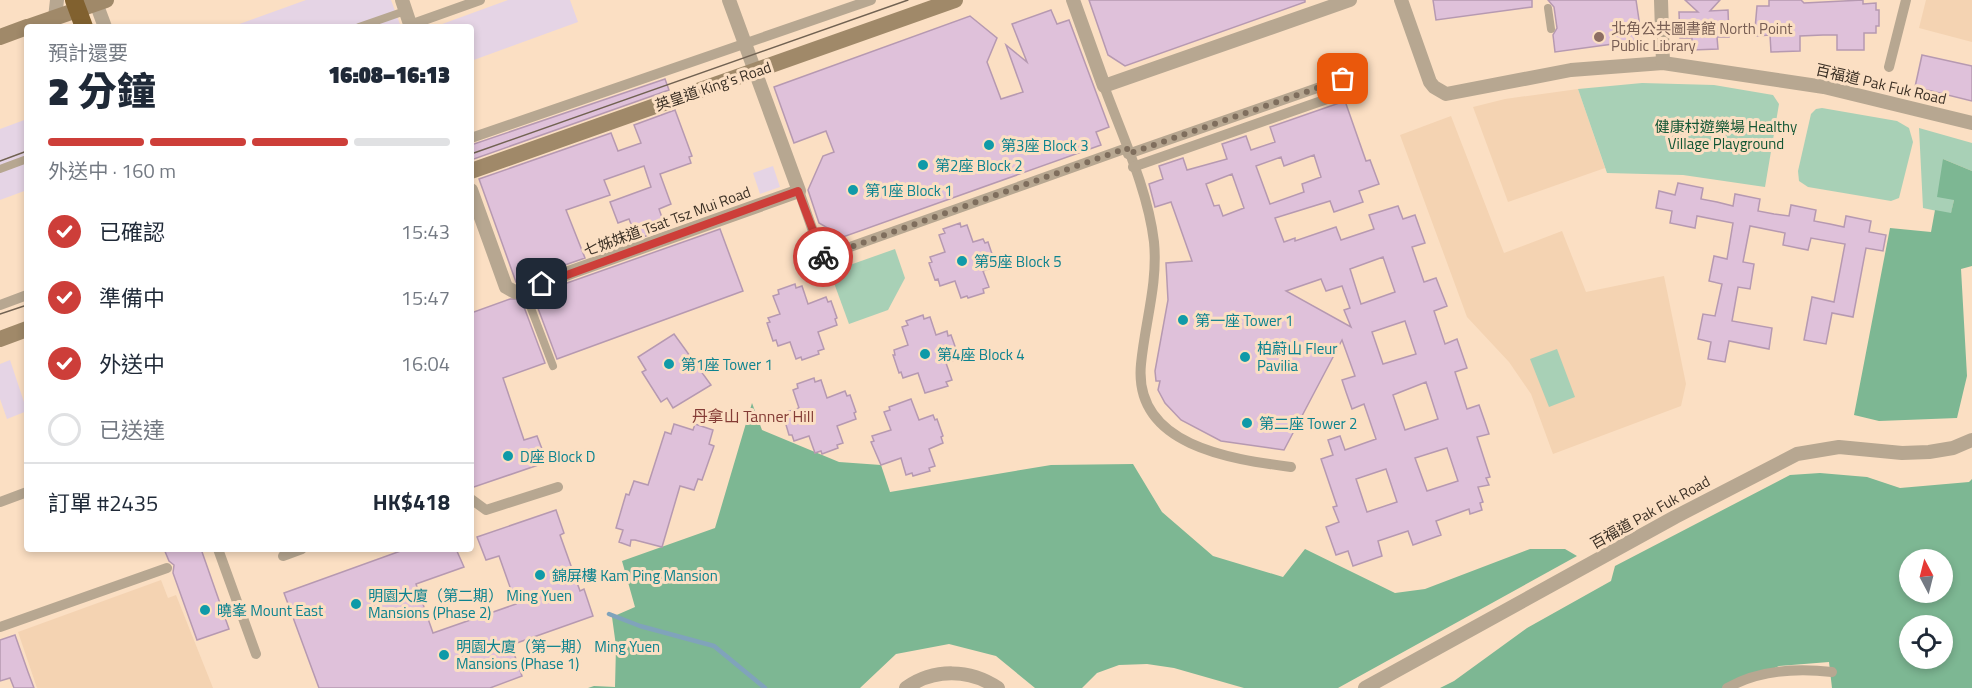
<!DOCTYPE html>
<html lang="zh-TW">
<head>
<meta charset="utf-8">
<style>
  :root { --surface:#fff; --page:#f2f2f3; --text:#1f2937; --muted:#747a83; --line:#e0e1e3; --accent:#cd3e39 }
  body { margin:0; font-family:"Titillium Web","Noto Sans TC",sans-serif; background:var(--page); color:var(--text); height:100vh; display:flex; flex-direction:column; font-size:22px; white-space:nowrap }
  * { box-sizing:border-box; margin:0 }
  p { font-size:20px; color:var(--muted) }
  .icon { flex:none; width:33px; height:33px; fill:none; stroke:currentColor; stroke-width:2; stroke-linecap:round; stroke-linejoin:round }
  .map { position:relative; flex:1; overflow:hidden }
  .side { position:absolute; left:24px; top:24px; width:450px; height:528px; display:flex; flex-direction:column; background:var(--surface); border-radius:6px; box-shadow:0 3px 9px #0003 }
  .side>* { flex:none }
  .needle { width:39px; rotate:353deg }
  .buttons { position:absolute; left:1899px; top:549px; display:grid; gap:12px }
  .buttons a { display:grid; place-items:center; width:54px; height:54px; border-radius:50%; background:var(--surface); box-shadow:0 3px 9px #0003; font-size:30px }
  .pin { position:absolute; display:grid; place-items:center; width:51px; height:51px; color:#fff; margin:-26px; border-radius:12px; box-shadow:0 3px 9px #0006 }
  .courier { position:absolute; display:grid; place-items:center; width:60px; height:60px; margin:-30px; border:4px solid #cd3e39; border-radius:50%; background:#fff; color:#222; box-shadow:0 2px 8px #0007 }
  .overview em { font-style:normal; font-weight:800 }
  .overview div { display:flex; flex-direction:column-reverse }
  .overview { display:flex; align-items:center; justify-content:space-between; height:102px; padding:0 24px }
  h1 { font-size:39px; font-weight:800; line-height:45px }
  .bar { display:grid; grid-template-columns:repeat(4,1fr); gap:9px 6px; align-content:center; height:72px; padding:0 24px }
  .bar i { height:8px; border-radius:4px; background:var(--line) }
  .bar .current { background:var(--accent) }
  .bar p { grid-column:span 4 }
  .line { display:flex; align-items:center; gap:15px; padding:0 24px; border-top:2px solid var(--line) }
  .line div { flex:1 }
  ol { padding:0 24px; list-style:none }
  li { display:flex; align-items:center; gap:18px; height:66px }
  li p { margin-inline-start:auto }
  li .icon { padding:6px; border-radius:50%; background:var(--accent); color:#fff; stroke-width:4 }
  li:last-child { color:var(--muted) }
  li i { width:33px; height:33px; border:3px solid var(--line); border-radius:50% }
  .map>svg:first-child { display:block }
</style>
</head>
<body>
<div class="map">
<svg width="1972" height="688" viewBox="0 0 1972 688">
  <rect width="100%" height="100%" fill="#fbdfc3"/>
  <g fill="#e5d4e5">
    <path d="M306 0H391L401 27H231Z"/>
    <path d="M508 0H570L578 22 471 61V27H434Z"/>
    <path d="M27 119V190L0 200V129Z"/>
    <path d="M773 166 780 187 760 194 753 173Z"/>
    <path d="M10 360 27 411 7 419 0 399V364Z"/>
  </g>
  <g fill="#f4d3b2">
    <path d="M1926 0H1972V42L1919 28Z"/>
    <path d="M1578 89 1605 168 1508 202 1473 107 1505 99Z"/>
    <path d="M1451 116 1504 253 1562 231 1586 292 1664 276 1686 384 1681 406 1553 454 1531 394 1509 362 1467 317 1400 135Z"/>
    <path d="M161 580 168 598 176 595 213 688H37L18 632Z"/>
  </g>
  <g fill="#a8d0b6">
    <path d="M1642 83 1714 85 1773 95 1779 104 1765 187 1683 175 1607 173 1578 89Z"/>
    <path d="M1822 108 1897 121 1909 128 1913 142 1899 198 1891 201 1808 187 1799 181 1798 171 1811 114 1816 109Z"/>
    <path d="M1919 128 1972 143V171L1943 159 1954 200 1951 214 1923 208Z"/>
    <path d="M895 249 905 278 888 310 849 324 830 272Z"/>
    <path d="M1557 349 1575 397 1549 407 1530 359Z"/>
  </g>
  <g fill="#7db793" fill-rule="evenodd">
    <path d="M1943 159 1972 171V266L1961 269 1967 376 1957 418 1879 421 1854 415 1890 228 1931 232 1935 210 1951 213 1954 200 1937 197Z"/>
    <path d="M752 403 762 430 839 462 881 465 890 492 1051 465 1133 464 1162 512 1213 556 1283 577 1305 549 1395 593 1425 589 1530 549H1565L1577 556 1338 688H1244L1174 668 1147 664 1119 665 1097 673 1082 688H1035L996 656 949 644 896 654 860 688H588L594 686 615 687 616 646 612 617 635 607 622 561 715 528Z"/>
    <path d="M1820 473 1867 477 1900 488 1969 482 1972 479V688H1832L1829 662 1779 666 1732 688H1440L1454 681 1527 628 1611 581 1615 566 1790 475ZM1910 560H1942V592H1910ZM1910 626H1942V658H1910Z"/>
  </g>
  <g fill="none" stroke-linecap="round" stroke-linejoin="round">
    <path stroke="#80a3bb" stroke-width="4.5" d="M609 614 640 626 714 646 765 688"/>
  </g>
  <g fill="#dfc1da" stroke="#b699b1" stroke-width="1.5" fill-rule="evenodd">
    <path d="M1089 0H1305V2L1125 66 1108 55Z"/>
    <path d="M1433 0H1532V7L1436 20Z"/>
    <path d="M1548 0H1636L1642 40 1555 52 1553 35 1557 28 1554 7Z"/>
    <path d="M1685 0H1720L1710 11 1728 10 1729 37H1717L1718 49 1692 50V38H1680L1679 12H1698Z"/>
    <path d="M1769 0H1801L1804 3 1863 0V4L1876 3V10H1879V26H1876V33H1864V50H1837V35H1823L1800 36V51L1771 52 1770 35 1757 36V29H1755L1757 6H1769Z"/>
    <path d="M1051 10 1057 24 1069 20 1109 127 1096 132 1101 145 843 237 819 223 808 190 823 156 834 152 826 131 794 143 774 87 970 16 997 38 987 62 1001 99 1023 92 1006 45 1027 62 1012 24Z"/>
    <path d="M1922 55 1972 66V101L1915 87Z"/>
    <path d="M665 79 669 90 471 160V145Z"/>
    <path d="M1345 101 1366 161 1370 160 1379 184 1359 191 1363 202 1334 212 1330 201 1275 218 1284 242 1295 238V241L1336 227 1341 240 1374 229 1369 215 1398 206 1403 219 1415 215 1425 243 1412 247 1424 282 1436 278 1447 306 1434 311 1445 344 1457 339 1467 368 1455 372 1467 409 1479 405 1485 422 1489 434 1477 437 1490 477 1486 478 1489 485 1478 487 1483 502 1480 503 1482 510 1470 514 1469 509 1436 521 1441 535 1413 545 1408 531 1378 541 1382 556 1353 566 1348 551 1336 555 1326 527 1339 522 1333 507 1337 506 1321 459 1333 455 1328 440 1340 436 1345 450 1376 439 1364 404 1352 409 1346 392 1342 380 1355 376 1342 340 1284 450 1221 441 1181 420 1165 403 1158 390 1160 381H1156L1155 371 1168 300 1166 263 1192 261 1171 202 1155 207 1149 184 1163 179 1159 166 1183 158 1187 170 1227 159 1222 144 1246 136 1251 150 1275 142 1270 127ZM1314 155 1321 177 1302 184 1304 192 1270 204 1256 166 1281 157 1284 166ZM1232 174 1244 208 1223 216 1219 205 1214 206 1206 184ZM1383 257 1395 292 1361 304 1350 269ZM1321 279 1326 291 1342 286 1350 308 1344 310 1351 327 1286 291ZM1405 321 1416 354 1383 364 1372 332ZM1426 382 1438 419 1405 430 1393 395ZM1447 448 1458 481 1427 491 1415 458ZM1386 469 1397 502 1367 512 1356 479Z"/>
    <path d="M675 110 692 156 689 157 691 163 660 174 671 204 659 209 666 229 637 239 629 219 618 223 610 202 651 187 644 166 604 180 610 195 566 210 585 258 516 282 479 179 611 133 618 151 641 143 634 125Z"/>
    <path d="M1678 183 1703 188 1701 199 1717 202 1733 206 1735 194 1760 199 1758 211 1774 214 1789 216 1791 205 1816 210 1814 221 1830 224 1844 227 1846 216 1871 221 1869 232 1886 235 1883 251 1866 248 1853 317 1832 313 1826 344 1804 340 1812 297 1834 302 1845 244 1811 238 1808 250 1783 245 1785 233 1750 226 1743 262 1754 264 1750 289 1738 287 1732 321 1772 328 1769 349 1729 341 1725 362 1708 359 1711 342 1698 339 1703 314 1715 316 1722 284 1709 281 1714 256 1727 259 1733 223 1697 216 1695 228 1670 223 1672 211 1656 208 1659 191 1675 195Z"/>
    <path d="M960 223 961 227 967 225 973 242 983 239 985 243 988 242 994 260H992L994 267 983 271 989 287 983 289 984 293 968 298 967 296 961 298 955 281 940 286 938 279 935 280 929 263 932 262 930 257 945 252 939 235 945 233 943 229Z"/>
    <path d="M720 229 743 291 557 359 533 295Z"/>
    <path d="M795 284 796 288 802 286 808 304 826 297 828 302 831 301 837 318 835 319 837 325 818 332 824 349 818 351 819 354 802 360 801 357 796 359 790 342 778 346 776 340 773 341 767 323 770 322 768 318 780 314 773 296 779 294 778 290Z"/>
    <path d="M510 299H521L545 363 503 378 524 440 537 436 547 462 471 488V313Z"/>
    <path d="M923 315 924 319 930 317 936 335 947 331 948 336 951 335 957 352 955 353 957 359 946 363 952 380 946 382 948 386 925 393 918 373 903 378 901 372 899 373 893 355H895L894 350 908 345 902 327 908 325 906 321Z"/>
    <path d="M674 334 711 385 673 408 667 398 661 402 642 372 646 370 638 357Z"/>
    <path d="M814 378 815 382 821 380 827 398 845 391 847 396 850 395 856 412 854 413 856 419 837 426 843 443 837 445 838 448 822 454 821 451 815 453 809 436 794 441 792 435H789L784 418 786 417 784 413 799 408 793 390 798 388 797 384Z"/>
    <path d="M911 399 919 420 933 415 935 420 937 419 943 436 941 437 943 443 929 449 935 466 929 468 930 471 913 476 912 473 906 475 901 458 881 465 871 442 874 441 872 436 891 430 884 412 890 410 889 407Z"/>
    <path d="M674 424 693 430 695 424 713 430 709 444 714 446 702 480 698 479 694 490 680 486 662 547 635 540H631L630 546 619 542 623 530 616 528 626 494 629 495 634 481 648 485 665 432 671 434Z"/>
    <path d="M556 510 564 533 560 535 580 591 584 589 593 616 511 645 522 676 490 688H319L284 593 406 549H456L464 567 416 584 433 633 516 604 499 556 486 560 477 537Z"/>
    <path d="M164 549H201L229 629 197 640 173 573 174 565 169 561Z"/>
    <path d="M15 635 28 672 34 688H14L10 678 0 681V640Z"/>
  </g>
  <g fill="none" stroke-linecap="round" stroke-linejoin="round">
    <g stroke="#b7a791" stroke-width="8">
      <path d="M1548 8 1551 29"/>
      <path d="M359 27 405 11"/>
      <path d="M0 169 27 159"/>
      <path d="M524 290 553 366"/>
    </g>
    <g stroke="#b7a791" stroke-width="10">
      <path d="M410 25 480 0"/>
      <path d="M1889 67 1906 0"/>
      <path d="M1104 86C1122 135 1148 190 1154 242 1158 284 1145 322 1141 364 1133 446 1231 459 1291 467"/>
      <path d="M471 138 871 0"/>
      <path d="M1128 154 1343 79"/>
      <path d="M1133 167 1347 92"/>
      <path d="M799 191 822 257 1127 148"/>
      <path d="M0 305 27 295"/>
      <path d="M471 499 486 510 558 487"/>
      <path d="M0 502 27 492"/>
      <path d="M218 549 256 654"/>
      <path d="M283 556 302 549"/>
      <path d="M0 627 167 568"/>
      <path d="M1727 688C1759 670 1797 668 1832 672"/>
    </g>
    <g stroke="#b7a791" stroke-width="14">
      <path d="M402 0 411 27"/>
      <path d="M1073 0 1104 86 1350 0"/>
      <path d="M1401 0 1430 82 1434 87 1446 94 1571 70 1663 63 1824 87 1972 123"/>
      <path d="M1661 0 1663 63"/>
      <path d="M96 3 105 27"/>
      <path d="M55 18 57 0"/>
      <path d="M471 190 506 287 515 292 799 191 729 0"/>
      <path d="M906 688C934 668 970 669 998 688"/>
      <path d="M1365 688 1675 517 1797 454 1839 447 1902 453 1929 452 1953 448 1972 440"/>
    </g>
    <g stroke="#a08969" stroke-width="16">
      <path d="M28 27 106 0"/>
      <path d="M0 37 27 27"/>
      <path d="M471 171 955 0"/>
      <path d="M0 339 27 329"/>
    </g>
    <path stroke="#81612f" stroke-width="18" d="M74 0 84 27"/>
    <g stroke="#716252" stroke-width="1.5">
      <path d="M471 154 908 0"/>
      <path d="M0 161 27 151"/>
      <path d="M0 314 27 305"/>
    </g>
  </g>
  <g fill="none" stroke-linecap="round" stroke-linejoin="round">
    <path stroke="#7f6e5d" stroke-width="6" stroke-dasharray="0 10.8" d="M823 257 1127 148 1128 154 1343 79"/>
    <path stroke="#cd3e39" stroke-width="8" d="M542 284 798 191 823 257"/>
  </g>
  <circle fill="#8d6e63" stroke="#fbdfc3" stroke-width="2" cx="1599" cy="37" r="6"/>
  <g fill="#0f9aa8" stroke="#fbdfc3" stroke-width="2">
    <circle cx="989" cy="145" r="6"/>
    <circle cx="923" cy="165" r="6"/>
    <circle cx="853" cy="190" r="6"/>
    <circle cx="962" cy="261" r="6"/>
    <circle cx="1183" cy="320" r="6"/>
    <circle cx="925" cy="354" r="6"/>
    <circle cx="1245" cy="357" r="6"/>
    <circle cx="669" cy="364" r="6"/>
    <circle cx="1247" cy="423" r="6"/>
    <circle cx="508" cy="456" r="6"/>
    <circle cx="540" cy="575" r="6"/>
    <circle cx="356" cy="604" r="6"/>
    <circle cx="205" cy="610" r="6"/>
    <circle cx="444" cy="655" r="6"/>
  </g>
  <g text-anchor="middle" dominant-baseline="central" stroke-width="6" stroke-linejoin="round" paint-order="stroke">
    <g font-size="15" fill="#785e54" stroke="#fbdfc3" text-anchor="start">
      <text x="1611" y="28">北角公共圖書館 North Point<tspan x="1611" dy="17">Public Library</tspan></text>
    </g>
    <g font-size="15" fill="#3c3126" stroke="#fbdfc3">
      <text transform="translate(1881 84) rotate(13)">百福道 Pak Fuk Road</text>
      <text transform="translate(713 86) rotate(-19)">英皇道 King's Road</text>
      <text transform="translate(667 221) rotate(-20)">七姊妹道 Tsat Tsz Mui Road</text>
      <text transform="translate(1650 512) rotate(-29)">百福道 Pak Fuk Road</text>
    </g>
    <g font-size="15" fill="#125634" stroke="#fbdfc3">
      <text x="1726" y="126">健康村遊樂場 Healthy<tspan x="1726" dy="17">Village Playground</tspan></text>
    </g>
    <g font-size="15" fill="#0d838f" stroke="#fbdfc3" text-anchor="start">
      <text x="1001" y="145">第3座 Block 3</text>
      <text x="935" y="165">第2座 Block 2</text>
      <text x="865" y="190">第1座 Block 1</text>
      <text x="974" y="261">第5座 Block 5</text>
      <text x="1195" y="320">第一座 Tower 1</text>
      <text x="1257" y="348">柏蔚山 Fleur<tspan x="1257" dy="17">Pavilia</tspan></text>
      <text x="937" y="354">第4座 Block 4</text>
      <text x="681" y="364">第1座 Tower 1</text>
      <text x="1259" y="423">第二座 Tower 2</text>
      <text x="520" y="456">D座 Block D</text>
      <text x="552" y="575">錦屏樓 Kam Ping Mansion</text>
      <text x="368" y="595">明園大廈（第二期） Ming Yuen<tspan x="368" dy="17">Mansions (Phase 2)</tspan></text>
      <text x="217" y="610">曉峯 Mount East</text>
      <text x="456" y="646">明園大廈（第一期） Ming Yuen<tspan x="456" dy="17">Mansions (Phase 1)</tspan></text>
    </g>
    <g font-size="16" fill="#843c36" stroke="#fbdfc3">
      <text x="753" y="416">丹拿山 Tanner Hill</text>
    </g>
  </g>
</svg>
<div class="buttons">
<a><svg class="needle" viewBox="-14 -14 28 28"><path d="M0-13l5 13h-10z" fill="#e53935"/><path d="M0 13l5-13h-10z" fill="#747a83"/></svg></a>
<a><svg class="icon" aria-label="locate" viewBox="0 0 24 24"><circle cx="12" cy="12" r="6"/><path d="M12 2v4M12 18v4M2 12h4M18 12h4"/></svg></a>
</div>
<div class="pin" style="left:1343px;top:79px;background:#ea580c"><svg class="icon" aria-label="bag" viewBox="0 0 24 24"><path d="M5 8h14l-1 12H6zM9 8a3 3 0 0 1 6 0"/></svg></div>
<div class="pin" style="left:542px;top:284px;background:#1f2937"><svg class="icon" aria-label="home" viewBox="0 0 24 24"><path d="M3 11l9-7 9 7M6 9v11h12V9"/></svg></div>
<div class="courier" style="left:823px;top:257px"><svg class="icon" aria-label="bike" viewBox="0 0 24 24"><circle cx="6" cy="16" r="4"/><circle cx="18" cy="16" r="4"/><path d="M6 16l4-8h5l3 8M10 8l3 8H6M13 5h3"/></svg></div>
<section class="side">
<div class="overview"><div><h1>2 分鐘</h1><p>預計還要</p></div><em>16:08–16:13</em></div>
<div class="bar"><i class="current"></i><i class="current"></i><i class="current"></i><i></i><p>外送中 · 160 m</p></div>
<ol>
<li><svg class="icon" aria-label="check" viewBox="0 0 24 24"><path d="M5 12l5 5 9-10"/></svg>已確認<p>15:43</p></li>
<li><svg class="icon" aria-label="check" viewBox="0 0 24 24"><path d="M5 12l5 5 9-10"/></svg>準備中<p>15:47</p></li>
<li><svg class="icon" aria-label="check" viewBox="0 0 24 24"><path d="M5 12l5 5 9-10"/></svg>外送中<p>16:04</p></li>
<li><i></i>已送達</li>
</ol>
<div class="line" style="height:78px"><div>訂單 #2435</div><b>HK$418</b></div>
</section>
</div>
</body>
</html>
